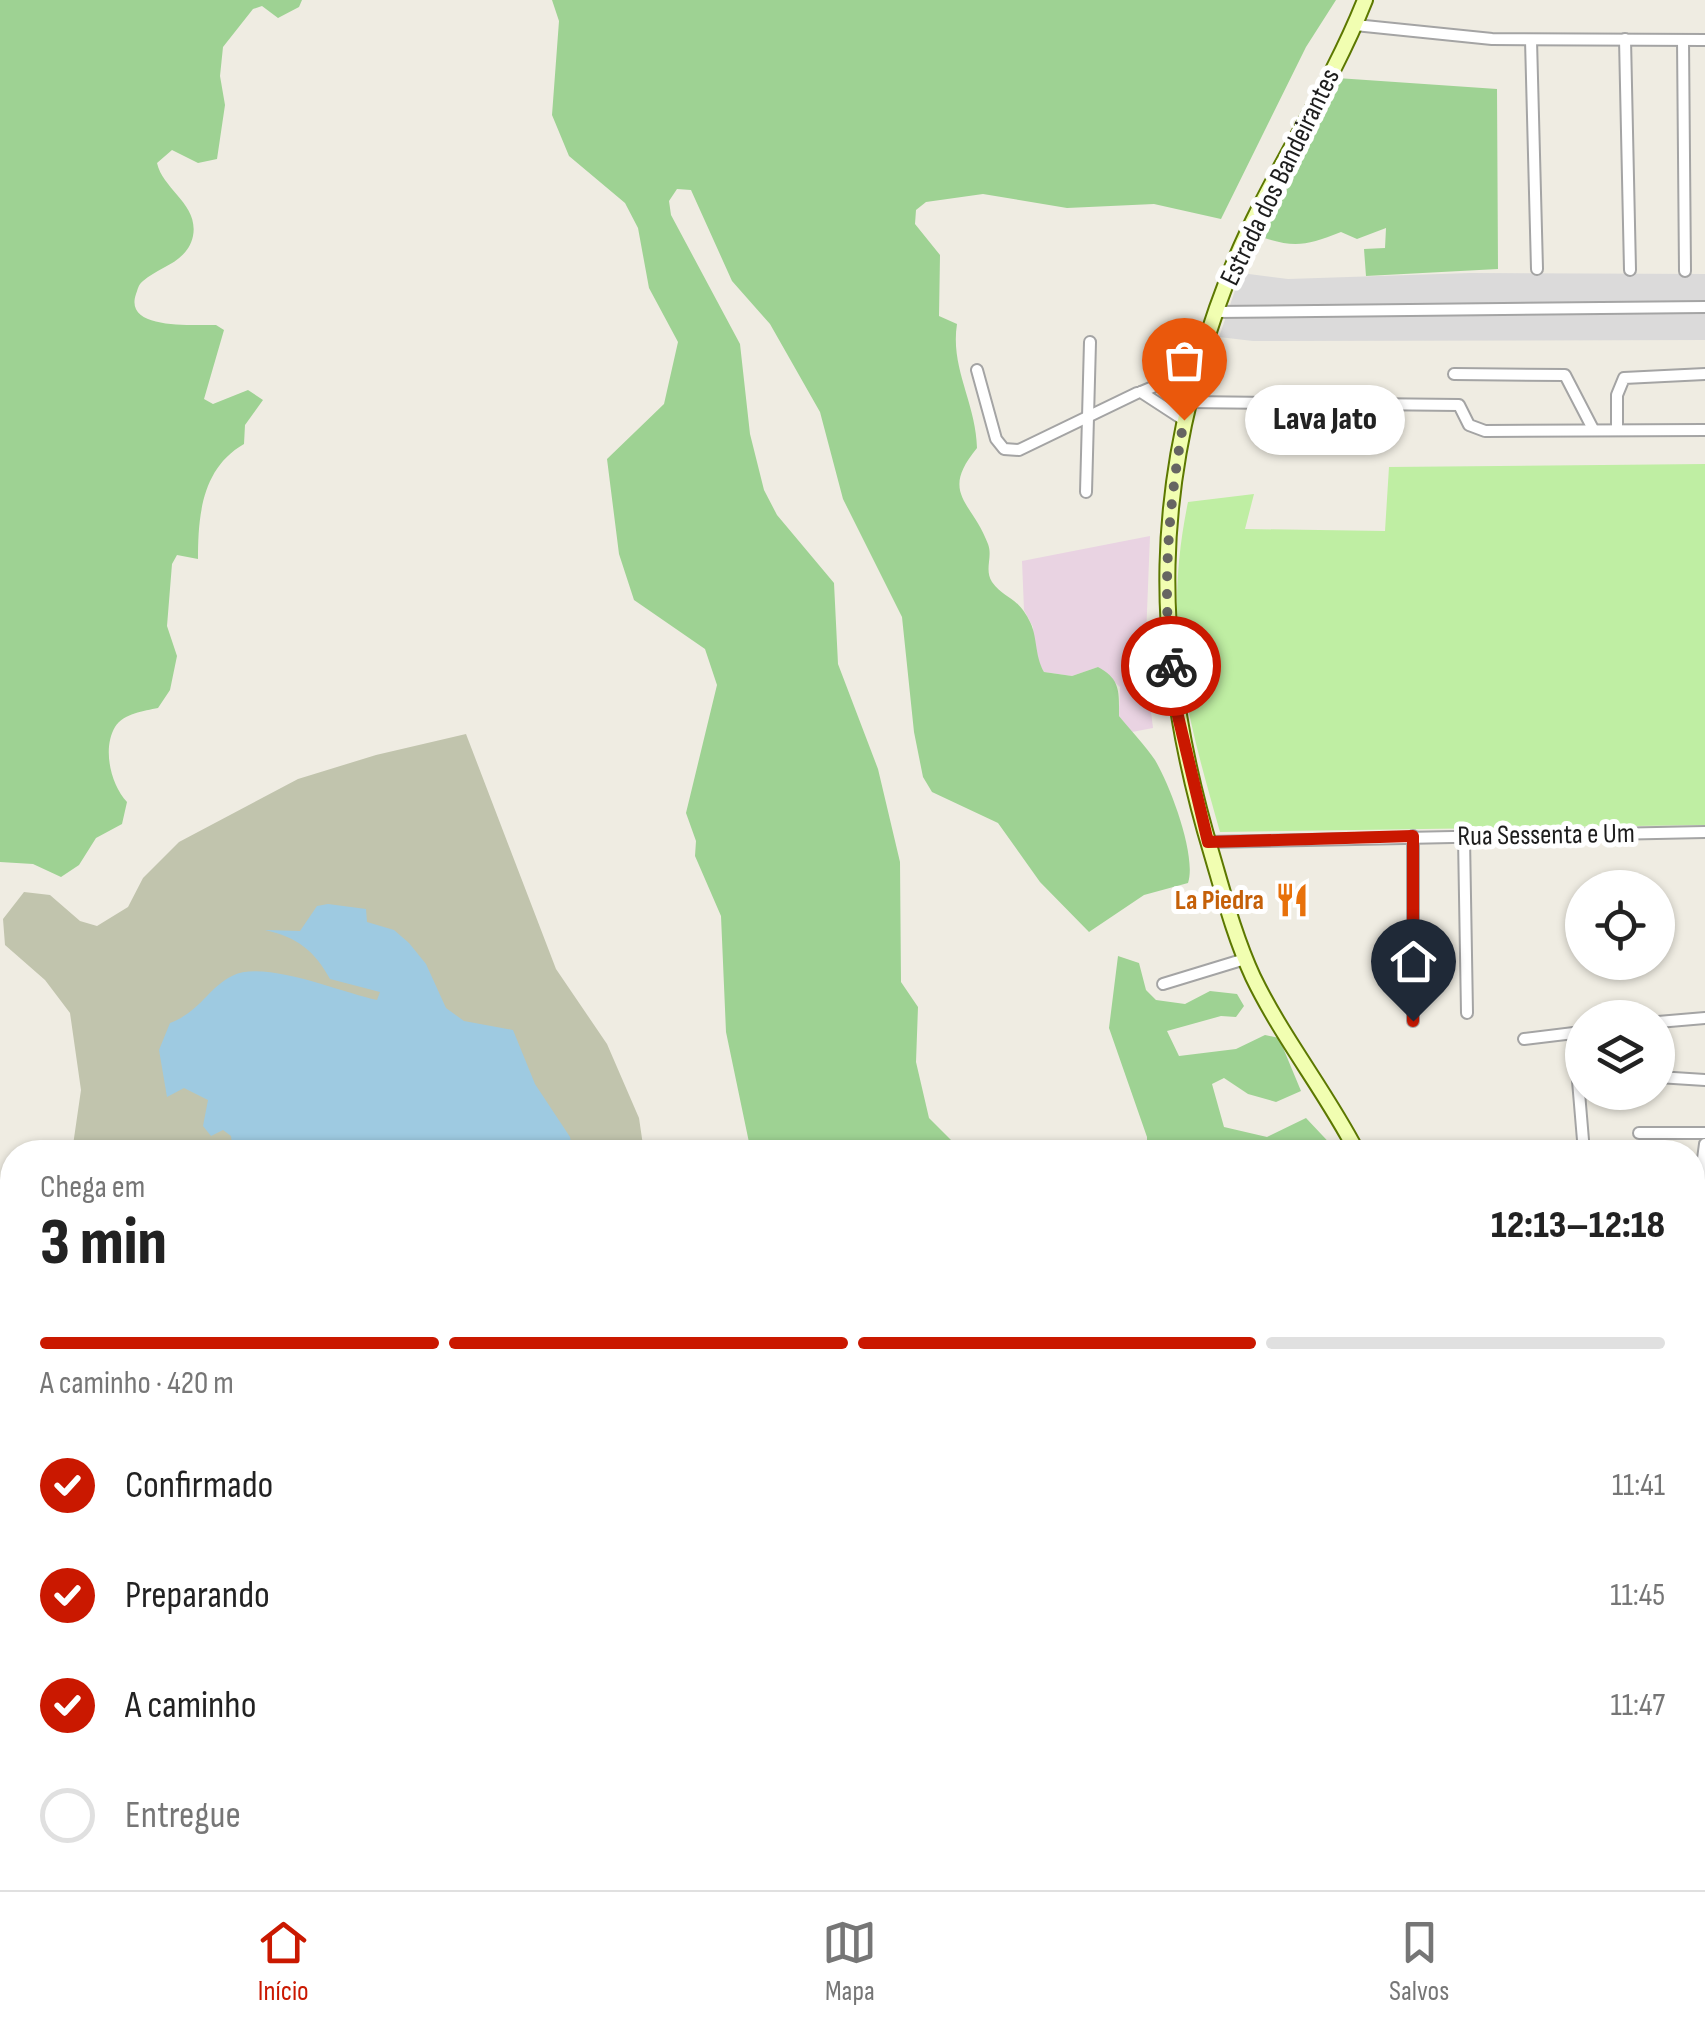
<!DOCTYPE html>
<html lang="pt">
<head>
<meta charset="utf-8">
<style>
  :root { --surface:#fff; --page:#f2f2f2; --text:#222; --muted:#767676; --line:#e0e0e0; --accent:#ca1800 }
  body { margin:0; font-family:"Sofia Sans Condensed",sans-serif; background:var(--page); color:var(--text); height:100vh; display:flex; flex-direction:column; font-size:38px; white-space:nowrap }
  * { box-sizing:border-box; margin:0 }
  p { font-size:32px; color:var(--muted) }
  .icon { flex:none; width:55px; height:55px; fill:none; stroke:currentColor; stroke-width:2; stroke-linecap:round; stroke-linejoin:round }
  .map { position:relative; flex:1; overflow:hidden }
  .drawer { position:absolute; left:0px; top:1140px; width:1705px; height:750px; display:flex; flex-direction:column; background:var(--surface); border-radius:40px 40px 0 0; box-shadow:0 2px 8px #0004 }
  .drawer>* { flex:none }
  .buttons { position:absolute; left:1565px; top:870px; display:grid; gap:20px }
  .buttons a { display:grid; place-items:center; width:110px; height:110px; border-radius:50%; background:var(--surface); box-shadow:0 2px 8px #0004; font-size:50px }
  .pin { position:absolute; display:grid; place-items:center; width:85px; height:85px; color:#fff; margin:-102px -42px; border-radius:50% 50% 50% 0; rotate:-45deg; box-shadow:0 0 10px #0007 }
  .pin .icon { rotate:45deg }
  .courier { position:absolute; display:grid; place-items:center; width:100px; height:100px; margin:-50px; border:8px solid #ca1800; border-radius:50%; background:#fff; color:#222; box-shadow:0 2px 12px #0007 }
  .bubble { position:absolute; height:70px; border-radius:35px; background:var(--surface); box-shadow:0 2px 8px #0004; font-size:32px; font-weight:800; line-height:70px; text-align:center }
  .summary em { font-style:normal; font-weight:800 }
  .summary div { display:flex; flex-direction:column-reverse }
  .summary { display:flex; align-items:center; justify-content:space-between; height:170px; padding:0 40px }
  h1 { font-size:65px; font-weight:800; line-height:75px }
  .bar { display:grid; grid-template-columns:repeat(4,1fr); gap:15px 10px; align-content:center; height:120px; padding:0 40px }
  .bar i { height:12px; border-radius:8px; background:var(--line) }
  .bar .active { background:var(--accent) }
  .bar p { grid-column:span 4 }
  ol { padding:0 40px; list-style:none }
  li { display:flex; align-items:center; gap:30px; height:110px }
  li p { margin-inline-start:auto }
  li .icon { padding:10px; border-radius:50%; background:var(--accent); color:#fff; stroke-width:4 }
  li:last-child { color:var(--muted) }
  li i { width:55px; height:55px; border:5px solid var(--line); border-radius:50% }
  .tab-bar { display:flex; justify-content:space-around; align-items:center; height:140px; border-top:2px solid var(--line); background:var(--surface); font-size:28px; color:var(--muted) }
  .tab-bar a { display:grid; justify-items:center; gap:5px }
  .tab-bar .active { color:var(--accent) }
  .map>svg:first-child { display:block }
</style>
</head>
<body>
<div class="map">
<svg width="1705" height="1890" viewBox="0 0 1705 1890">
  <rect width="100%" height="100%" fill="#efece2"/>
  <path fill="#dbdada" d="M1241 273 1288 279 1470 273 1705 274V340L1253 341 1219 337Z"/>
  <path fill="#e9d3e2" d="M1150 536 1145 662 1153 728 1132 732 1119 716 1120 687 1098 667 1072 676 1044 672 1034 655 1033 627 1024 610 1022 561Z"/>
  <g fill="#c1c4ad">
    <path d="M466 734 556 969 607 1044 639 1118 644 1152H72L81 1090 70 1013 45 980 5 945 3 919 24 892 50 895 80 921 97 926 128 907 143 878 179 842 298 779 376 755Z"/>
    <path d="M0 1230 12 1340V1878H123L29 1890H0Z"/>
  </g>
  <g fill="#bfeea3">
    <path d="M1705 464V825L1220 832C1186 712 1162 628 1188 502L1254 494 1245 529 1385 531 1389 467Z"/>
    <path d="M1705 1538V1775L1693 1761 1692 1551 1699 1549Z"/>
  </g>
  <g fill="#9ed293">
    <path d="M0 0H302L299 7 278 18 262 6 253 9 223 47 220 76 225 105 217 159 198 163 172 150 157 163C163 190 199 204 193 236 187 263 160 266 143 281 138 285 138 289 136 294 123 331 196 324 216 325L224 330 204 399 213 404 248 390 263 400 245 425 244 444C202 468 198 515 198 559L177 555 172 564 167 626 177 656 170 690 158 708C144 711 124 713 115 727 102 749 111 785 127 802L122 824 96 838 79 865 61 877 33 864 0 862Z"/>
    <path d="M552 0H1336L1306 47 1221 219 1154 204 1067 208 983 194 926 202 916 210 915 224 940 255 939 316 957 324C950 368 976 403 977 448 939 494 972 501 988 544 993 557 984 569 992 582 1004 599 1017 596 1029 620 1038 636 1034 654 1044 672L1072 676 1098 667C1121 679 1119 693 1119 716 1131 731 1145 745 1155 760 1170 785 1197 856 1188 883L1144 895 1089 932 1040 882 998 823 932 792 923 777 914 732 902 617 843 499 820 412 770 324 732 281 691 190 677 189 669 201 671 215 740 344 750 434 764 490 777 515 834 583 838 664 878 769 900 862 901 982 918 1007 916 1062 929 1118 963 1152H751L726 1032 721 916 695 856 696 841 686 813 717 685 705 649 634 600 619 554 607 459 664 404 678 342 649 288 638 228 625 203 569 156 552 115 559 21Z"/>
    <path d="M1337 78 1497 89 1498 269 1366 276 1364 249 1385 248 1386 228 1357 239 1341 232C1303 247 1292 248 1253 234Z"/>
    <path d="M1118 956 1139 963 1146 990 1156 1000 1185 1004 1210 991 1237 994 1244 1006 1236 1017 1221 1016 1167 1031 1179 1056 1236 1049 1265 1035 1279 1038 1301 1091 1276 1102 1248 1094 1224 1078 1212 1084 1224 1127 1267 1137 1306 1118 1338 1152H1147V1137L1109 1028Z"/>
    <path d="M1284 1878H1520L1533 1890H1281Z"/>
  </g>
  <path fill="#9ecae1" d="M328 904 366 909 367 922 394 930 409 943 426 964 446 1008 464 1021 513 1030 535 1084 570 1137 573 1152H233L231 1136 223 1130 211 1136 203 1126 208 1100 184 1088 167 1097 159 1050 170 1023C201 1011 208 988 232 976 264 959 342 993 377 1000L380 992 330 979C315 951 297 937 265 930L300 931 317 906Z"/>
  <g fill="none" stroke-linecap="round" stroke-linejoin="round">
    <g stroke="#a4a4a4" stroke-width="14">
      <g id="street">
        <path d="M1355 25 1492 39 1705 40"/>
        <path d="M1625 39 1630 270"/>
        <path d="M1531 40 1537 269"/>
        <path d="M1683 40 1685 271"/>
        <path d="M1215 312 1705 307"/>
        <path d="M977 370 996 439 1004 449 1019 450 1137 393"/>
        <path d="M1454 374 1565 375 1593 429"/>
        <path d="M1141 392 1198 368"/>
        <path d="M1141 392 1184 420"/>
        <path d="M1188 402 1459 405 1469 425 1485 431 1705 430"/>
        <path d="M1617 429V395L1624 378 1705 374"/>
        <path d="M1086 492 1090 342"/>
        <path d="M1413 836V1021"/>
        <path d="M1464 838 1467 1013"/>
        <path d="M1208 842 1705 832"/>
        <path d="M1163 984 1245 959"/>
        <path d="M1658 1022 1705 1018"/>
        <path d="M1574 1033 1584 1152"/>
        <path d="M1524 1039 1582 1032"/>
        <path d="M1658 1077 1705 1080"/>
        <path d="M1639 1133H1705"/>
        <path d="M1692 1242 1705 1144"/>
        <path d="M1692 1290 1705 1292"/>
        <path d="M1692 1345 1699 1346"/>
        <path d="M1692 1433 1705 1449"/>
        <path d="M0 1887C42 1883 148 1863 181 1890"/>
      </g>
    </g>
    <g stroke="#5c7800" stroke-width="18">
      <g id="secondary">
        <path d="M1357 1152C1326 1092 1283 1039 1253 977 1235 938 1224 896 1212 855 1150 649 1150 480 1228 278 1265 182 1327 96 1365 0"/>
        <path d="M1692 1773 1705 1788"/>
        <path d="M1441 1890 1447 1878"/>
      </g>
    </g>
    <use href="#street" stroke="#fff" stroke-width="10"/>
    <use href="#secondary" stroke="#f1feb1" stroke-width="14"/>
  </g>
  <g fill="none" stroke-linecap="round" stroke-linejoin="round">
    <path stroke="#666562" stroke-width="10" stroke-dasharray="0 18" d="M1171 666C1162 582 1169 503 1184 420"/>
    <path stroke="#ca1800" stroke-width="12" d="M1171 666 1178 716 1208 842 1413 836V1021"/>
  </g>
  <defs>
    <g id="restaurant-bare" transform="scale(2.7)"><path d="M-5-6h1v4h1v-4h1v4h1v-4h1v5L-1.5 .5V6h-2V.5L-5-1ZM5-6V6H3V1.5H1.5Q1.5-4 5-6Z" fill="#e8710a" stroke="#fff" stroke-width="2.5" paint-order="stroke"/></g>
  </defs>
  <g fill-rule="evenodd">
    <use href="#restaurant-bare" x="1292" y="900"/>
  </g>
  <g text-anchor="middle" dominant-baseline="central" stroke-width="10" stroke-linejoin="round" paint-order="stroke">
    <g font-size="28" fill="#1d1d1d" stroke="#fff">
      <text transform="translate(1280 177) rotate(-64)">Estrada dos Bandeirantes</text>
      <text transform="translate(1546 835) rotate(-1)">Rua Sessenta e Um</text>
    </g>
    <g font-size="28" font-weight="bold" fill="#c56008" stroke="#fff" text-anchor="end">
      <text x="1264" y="900">La Piedra</text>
    </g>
  </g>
</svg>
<div class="buttons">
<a><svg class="icon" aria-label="locate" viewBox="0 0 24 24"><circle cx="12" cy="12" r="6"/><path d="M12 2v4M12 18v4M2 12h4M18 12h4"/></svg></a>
<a><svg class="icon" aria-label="layers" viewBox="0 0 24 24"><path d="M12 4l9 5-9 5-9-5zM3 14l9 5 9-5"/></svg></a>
</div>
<div class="pin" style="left:1184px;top:420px;background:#ea580c"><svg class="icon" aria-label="bag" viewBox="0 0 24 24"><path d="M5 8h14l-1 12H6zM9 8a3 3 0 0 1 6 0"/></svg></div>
<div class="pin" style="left:1413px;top:1021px;background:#1f2937"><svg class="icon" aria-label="home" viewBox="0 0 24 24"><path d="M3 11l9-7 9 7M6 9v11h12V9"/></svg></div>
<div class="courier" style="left:1171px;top:666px"><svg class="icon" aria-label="bike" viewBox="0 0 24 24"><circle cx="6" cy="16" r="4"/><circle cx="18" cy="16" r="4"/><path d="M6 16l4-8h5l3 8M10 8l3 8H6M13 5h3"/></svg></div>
<div class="bubble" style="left:1245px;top:385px;width:160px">Lava Jato</div>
<section class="drawer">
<div class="summary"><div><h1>3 min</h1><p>Chega em</p></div><em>12:13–12:18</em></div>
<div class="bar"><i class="active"></i><i class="active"></i><i class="active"></i><i></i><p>A caminho · 420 m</p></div>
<ol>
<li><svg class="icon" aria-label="check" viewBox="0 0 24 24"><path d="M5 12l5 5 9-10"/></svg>Confirmado<p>11:41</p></li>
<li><svg class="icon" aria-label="check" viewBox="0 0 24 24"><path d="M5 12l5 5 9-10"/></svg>Preparando<p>11:45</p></li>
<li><svg class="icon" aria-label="check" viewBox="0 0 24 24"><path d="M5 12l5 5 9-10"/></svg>A caminho<p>11:47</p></li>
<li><i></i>Entregue</li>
</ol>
</section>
</div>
<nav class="tab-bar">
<a class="active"><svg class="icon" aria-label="home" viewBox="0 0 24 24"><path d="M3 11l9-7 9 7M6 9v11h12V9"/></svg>Início</a>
<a><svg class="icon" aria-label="map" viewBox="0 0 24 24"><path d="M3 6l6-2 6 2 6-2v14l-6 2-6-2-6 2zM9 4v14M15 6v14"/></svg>Mapa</a>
<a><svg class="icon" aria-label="saved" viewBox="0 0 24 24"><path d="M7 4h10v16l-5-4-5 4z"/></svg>Salvos</a>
</nav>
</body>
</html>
